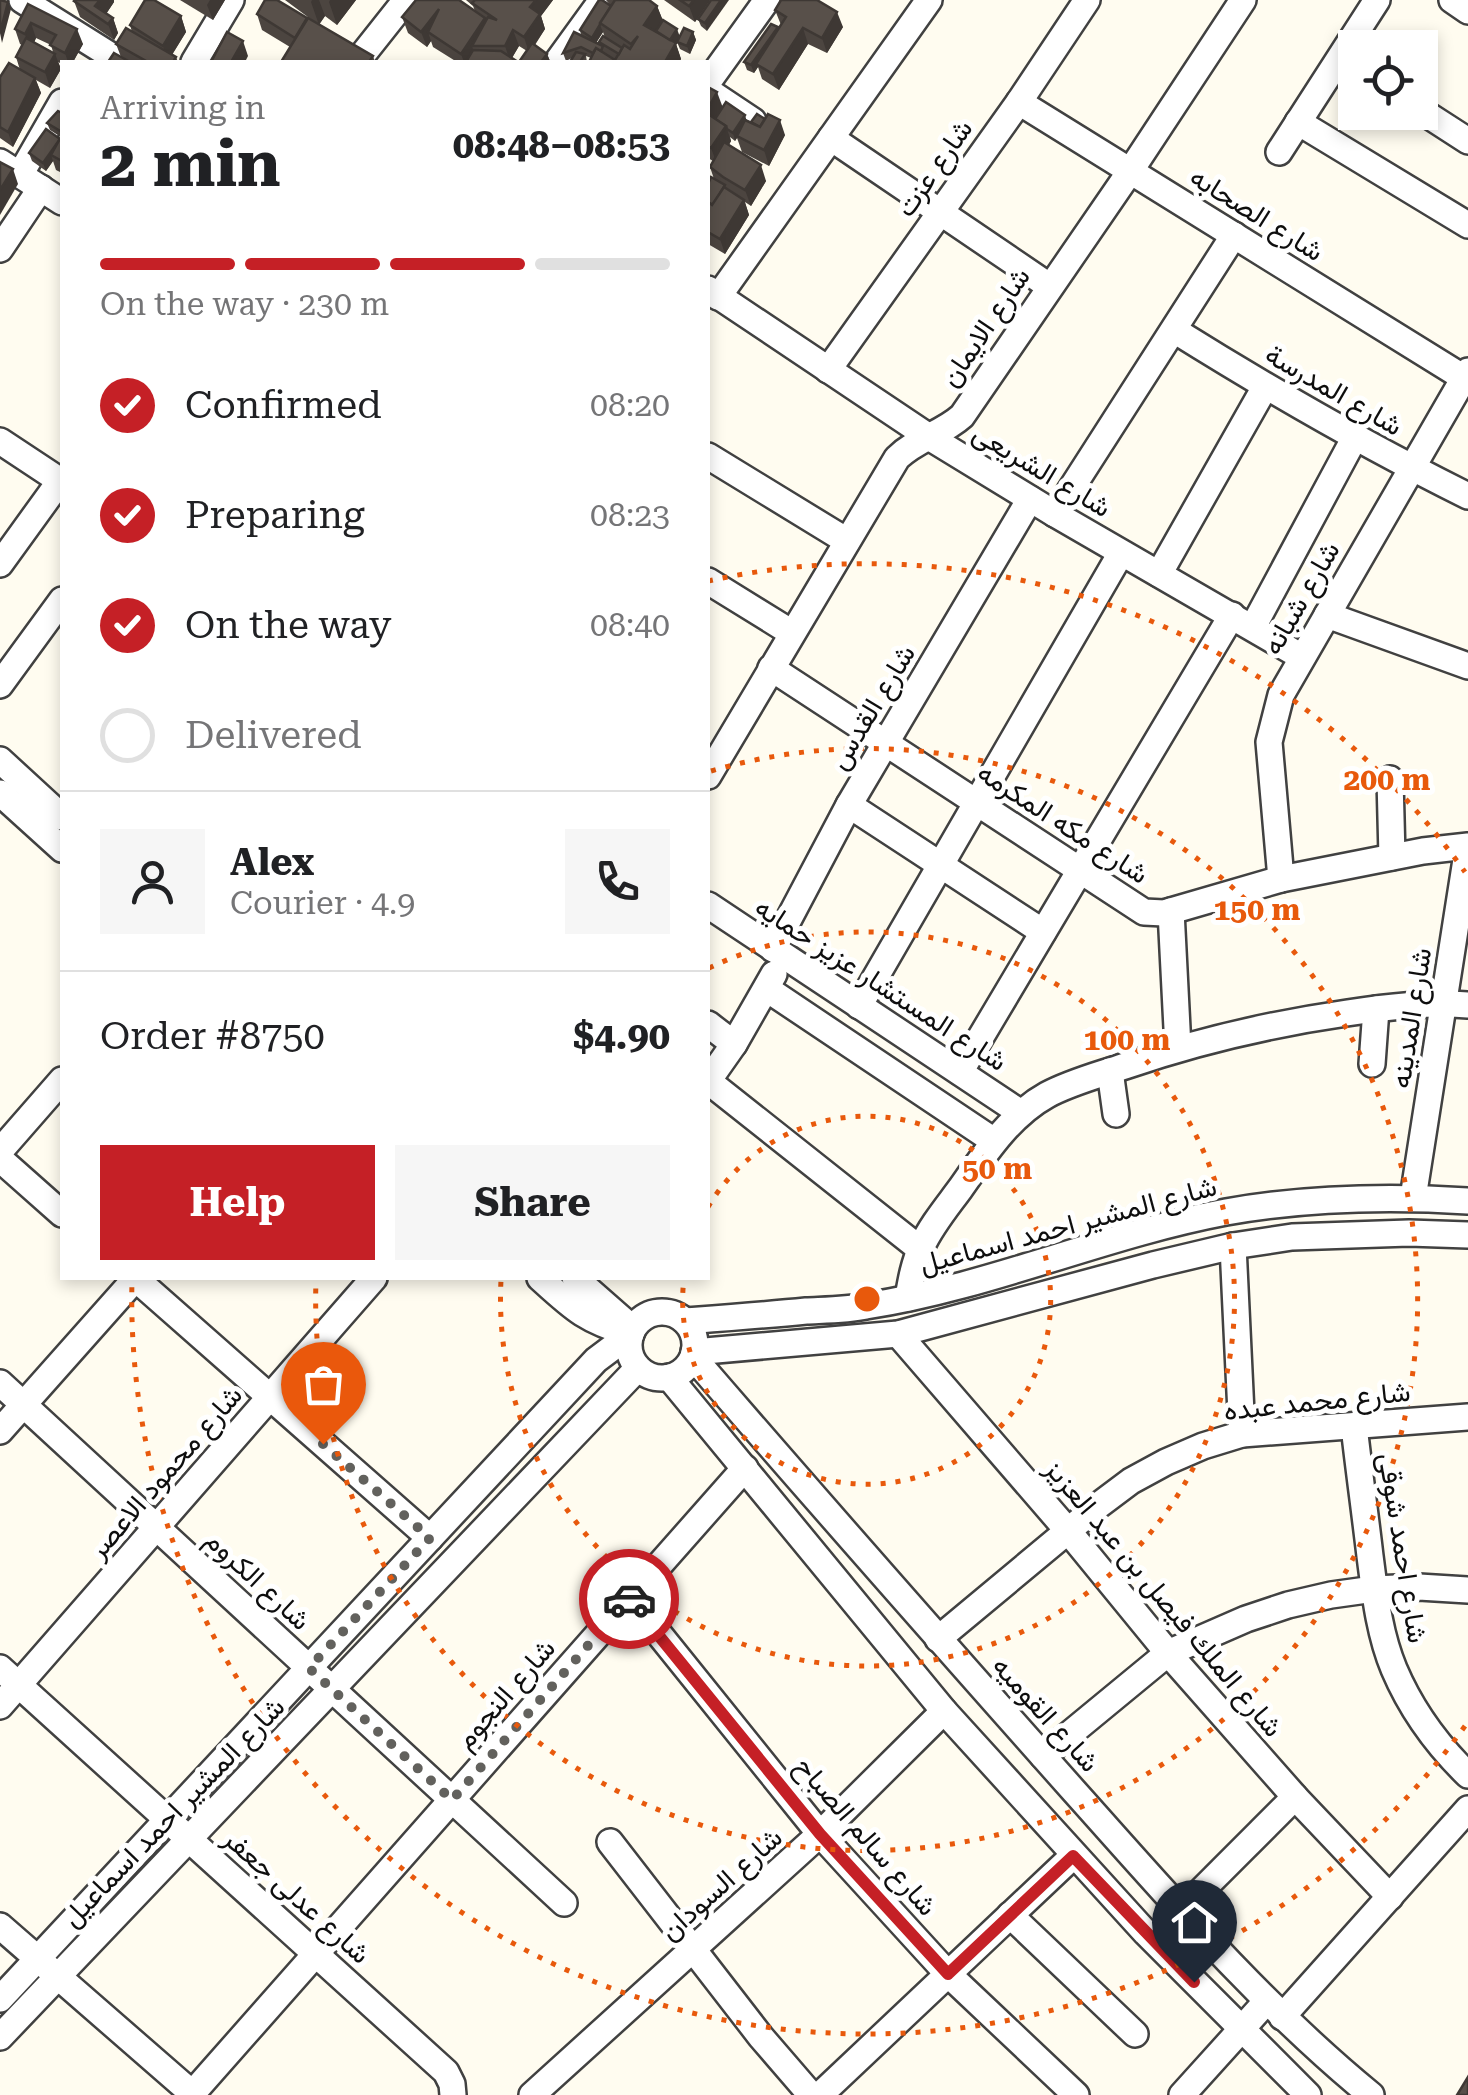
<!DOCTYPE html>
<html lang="en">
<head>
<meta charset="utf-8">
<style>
  :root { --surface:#fff; --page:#f6f6f6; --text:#202124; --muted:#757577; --line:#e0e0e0; --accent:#c52026 }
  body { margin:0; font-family:"Roboto Serif",Vazirmatn,serif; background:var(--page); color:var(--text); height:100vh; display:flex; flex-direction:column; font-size:38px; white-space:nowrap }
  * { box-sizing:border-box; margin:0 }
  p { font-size:32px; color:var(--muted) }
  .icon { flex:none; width:55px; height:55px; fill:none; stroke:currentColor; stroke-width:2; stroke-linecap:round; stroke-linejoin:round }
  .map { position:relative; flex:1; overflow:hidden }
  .side { position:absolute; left:60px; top:60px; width:650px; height:1220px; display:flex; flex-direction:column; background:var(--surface); border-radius:0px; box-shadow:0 5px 15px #0003 }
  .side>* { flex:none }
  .tools { position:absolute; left:1338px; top:30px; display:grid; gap:20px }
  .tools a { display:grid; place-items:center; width:100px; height:100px; border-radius:0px; background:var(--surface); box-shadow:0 5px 15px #0003; font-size:50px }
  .pin { position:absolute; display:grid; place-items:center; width:85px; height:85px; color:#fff; margin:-102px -42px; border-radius:50% 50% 50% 0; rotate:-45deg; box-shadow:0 0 10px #0007 }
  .pin .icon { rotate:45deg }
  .courier { position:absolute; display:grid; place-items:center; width:100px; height:100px; margin:-50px; border:8px solid #c52026; border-radius:50%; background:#fff; color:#222; box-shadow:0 2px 12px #0007 }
  .headline em { font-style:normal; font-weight:700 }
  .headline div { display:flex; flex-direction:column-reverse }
  .headline { display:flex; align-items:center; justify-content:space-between; height:170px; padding:0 40px }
  h1 { font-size:65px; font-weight:700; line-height:75px }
  .bar { display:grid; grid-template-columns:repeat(4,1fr); gap:15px 10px; align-content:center; height:120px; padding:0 40px }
  .bar i { height:12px; border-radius:8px; background:var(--line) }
  .bar .active { background:var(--accent) }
  .bar p { grid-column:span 4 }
  .line { display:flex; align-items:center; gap:25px; padding:0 40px; border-top:2px solid var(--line) }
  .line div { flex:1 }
  .round { display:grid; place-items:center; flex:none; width:105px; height:105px; border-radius:0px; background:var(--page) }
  ol { padding:0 40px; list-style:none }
  li { display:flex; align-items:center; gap:30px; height:110px }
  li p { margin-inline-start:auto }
  li .icon { padding:10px; border-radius:50%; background:var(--accent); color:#fff; stroke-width:4 }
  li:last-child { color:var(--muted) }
  li i { width:55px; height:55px; border:5px solid var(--line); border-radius:50% }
  .cta { display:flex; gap:20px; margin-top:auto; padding:20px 40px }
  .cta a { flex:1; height:115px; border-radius:0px; background:var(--accent); color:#fff; font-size:40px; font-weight:700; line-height:115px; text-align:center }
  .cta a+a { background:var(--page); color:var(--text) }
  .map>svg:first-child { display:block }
</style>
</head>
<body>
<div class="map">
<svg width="1468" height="2095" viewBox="0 0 1468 2095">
  <rect width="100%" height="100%" fill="#fffcf0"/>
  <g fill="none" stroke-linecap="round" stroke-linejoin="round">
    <g stroke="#414141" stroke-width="30">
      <g id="minor">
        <path d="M22 0 121 62"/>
        <path d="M1452 0 1468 11"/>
        <path d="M360 58 406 0"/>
        <path d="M194 62 231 0"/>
        <path d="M557 62 602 0"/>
        <path d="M708 82 767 0"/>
        <path d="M708 91 753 121"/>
        <path d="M1019 102 1464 378"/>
        <path d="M1420 110 1468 141"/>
        <path d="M1298 122 1468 225"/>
        <path d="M831 138 1049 286"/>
        <path d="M1279 152 1377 0"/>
        <path d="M0 162 62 202"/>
        <path d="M20 175 62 102"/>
        <path d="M0 249 41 188"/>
        <path d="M708 289 929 437 1055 514 1302 657"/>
        <path d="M718 297 929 0"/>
        <path d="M1174 330C1270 390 1367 446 1468 496"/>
        <path d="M828 370 1019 102 1087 0"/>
        <path d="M0 441 62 482"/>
        <path d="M708 456 847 541"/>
        <path d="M1055 514 1234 235"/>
        <path d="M0 564 60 481"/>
        <path d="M1159 574 1265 387"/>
        <path d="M708 581 792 633"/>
        <path d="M1327 615 1468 666"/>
        <path d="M1253 627 1355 437"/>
        <path d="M771 668 1144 912 1164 913 1281 879 1423 851 1468 846"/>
        <path d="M0 685 62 600"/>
        <path d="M0 760 62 817"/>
        <path d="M708 776 897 458C916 439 942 434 962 416L1131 170 1243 0"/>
        <path d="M1390 779 1392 857"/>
        <path d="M0 793 62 849"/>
        <path d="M849 805 1043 932"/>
        <path d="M1281 879 1269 742 1281 695 1468 371"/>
        <path d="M708 905 1021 1113"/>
        <path d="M1171 911 1178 1048"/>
        <path d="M773 949 849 805 1030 499"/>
        <path d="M767 989 994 1141"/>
        <path d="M859 1006 1121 553"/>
        <path d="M708 1024 734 1044"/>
        <path d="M1372 1064 1376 1009"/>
        <path d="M1110 1071 1116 1114"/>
        <path d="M960 1072 1232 615"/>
        <path d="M708 1081 920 1249"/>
        <path d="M708 1081 734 1044 774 974"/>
        <path d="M0 1151 62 1080"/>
        <path d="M0 1159 62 1214"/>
        <path d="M1413 1198 1468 847"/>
        <path d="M1233 1246 1242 1434"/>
        <path d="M135 1278 430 1538"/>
        <path d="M540 1278C574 1309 585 1320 631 1334"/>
        <path d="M575 1278 633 1329"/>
        <path d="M908 1298C911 1280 914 1263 922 1246 931 1226 946 1208 960 1189 984 1155 1009 1116 1047 1095 1071 1082 1099 1075 1125 1066 1198 1041 1271 1024 1347 1013 1387 1007 1428 1002 1468 1005"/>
        <circle cx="662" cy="1345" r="33"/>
        <path d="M685 1321C725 1318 766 1315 806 1311 826 1310 847 1310 866 1306 989 1287 1104 1235 1226 1212 1305 1198 1388 1196 1468 1201"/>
        <path d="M898 1334 1069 1532 1168 1653 1295 1797 1390 1897"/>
        <path d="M694 1352 898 1334 1153 1265 1233 1246 1292 1237 1409 1233 1468 1235"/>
        <path d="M693 1357C819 1503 946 1647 1074 1791 1169 1897 1261 2005 1371 2095"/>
        <path d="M669 1377 944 1711 1146 1933 1308 2095"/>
        <path d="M0 1383 564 1903"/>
        <path d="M1354 1426C1359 1470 1365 1513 1370 1556 1375 1594 1379 1633 1394 1669 1411 1709 1436 1744 1468 1775"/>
        <path d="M0 1431 136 1278"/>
        <path d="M630 1598 820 1834 948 1974 1076 2095"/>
        <path d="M938 1639 1099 1505 1131 1481 1166 1462 1203 1446 1242 1434 1468 1417"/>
        <path d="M0 1668 446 2072 452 2084 453 2095"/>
        <path d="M0 1706 374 1278"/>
        <path d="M1043 1756 1168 1653 1246 1619 1288 1605 1331 1595 1374 1589 1419 1587 1468 1590"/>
        <path d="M610 1842 761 2037 811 2095"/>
        <path d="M1181 1911 1295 1797"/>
        <path d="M1010 1915 1135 2034"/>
        <path d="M0 1926 194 2095"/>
        <path d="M0 1999 596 1360 612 1348 629 1340"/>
        <path d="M1282 2017 1468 1809"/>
        <path d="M0 2037 638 1368"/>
        <path d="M191 2095 745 1468"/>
        <path d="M532 2095 820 1834 944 1711"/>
        <path d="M820 2095 1073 1856"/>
        <path d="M1182 2095 1266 2002"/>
      </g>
    </g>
    <use href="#minor" stroke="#fff" stroke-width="25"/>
  </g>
  <g fill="#4c4540" fill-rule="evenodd">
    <path d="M180 0H225L213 20Z"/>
    <path d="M285 0H356L337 25 325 16 319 24 373 56 375 62H281L290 47 262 30 257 14 316 23Z"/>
    <path d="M416 0H461L460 1 475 11 473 6 466 0H553L541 16 545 29 535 45 547 54 550 61 527 51 519 46 512 58 518 62H457L433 47 431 41 427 47 408 33 402 17Z"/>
    <path d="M606 0H649L657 6 663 21 680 36 693 32 696 40 690 54 680 49 677 42 679 39 676 44 681 59 679 62H589L591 58 586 56 587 62H570L572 58 566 61 563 53 581 35 580 30 611 6ZM603 32 605 38 599 42 600 45 596 43Z"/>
    <path d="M664 0H710L695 22Z"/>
    <path d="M711 0 707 31 701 26 698 19Z"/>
    <path d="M74 1 114 2 106 14 113 18 118 33 114 40 80 17Z"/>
    <path d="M28 4 83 44 73 62H62V64L58 62 61 69 50 88 36 80 41 93 13 147 0 138V77L20 70 16 57 22 45 20 44 15 29ZM36 38 51 45 53 52 34 42Z"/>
    <path d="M775 10 843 27 827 53 808 44 779 90 762 79 758 67 754 73 747 70 744 62 781 25Z"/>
    <path d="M181 16 186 32 172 55 176 57 178 62H108L121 57 116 44 132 32 130 25Z"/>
    <path d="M708 87 722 107 747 120 785 135 769 166 742 152 737 138 735 141 730 137 731 141 729 145 766 181 751 206 745 202 749 215 725 254 708 244V184L714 179 710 167 713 161 708 158Z"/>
    <path d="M62 113V173L56 170 53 161 46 171 32 161 29 153 60 139 61 137 50 130 47 123Z"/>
  </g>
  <g fill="#3e3834">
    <path d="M100 0H114V2L102 20 95 6Z"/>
    <path d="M210 0H225L213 20 207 5Z"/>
    <path d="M312 0H319L325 16 319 25 311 2Z"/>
    <path d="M330 0H356L337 25 329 2Z"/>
    <path d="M536 0H553L541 16 545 29 529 53 524 37 530 7Z"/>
    <path d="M694 0H710L695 22 689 6Z"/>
    <path d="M721 0H729L707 31 705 23Z"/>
    <path d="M8 2 11 9 2 43 0 33Z"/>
    <path d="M657 6 663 21 650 40 644 25Z"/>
    <path d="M439 9 428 32 431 41 427 47 421 32Z"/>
    <path d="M837 12 843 27 827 53 822 38Z"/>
    <path d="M181 16 186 32 168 61 163 46Z"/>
    <path d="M113 18 118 33 114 40 108 24Z"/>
    <path d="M485 18 491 33 472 46 475 56 467 60 468 62H464L461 54Z"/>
    <path d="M31 23 36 38 31 50 25 34Z"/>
    <path d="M600 25 603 32 594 46 592 38Z"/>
    <path d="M778 27 780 34 756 64 758 67 754 73 751 65Z"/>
    <path d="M803 28 808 44 779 90 773 74Z"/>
    <path d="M77 29 83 44 73 62H68L65 53Z"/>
    <path d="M677 29 680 37 676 44 681 59 679 62H665L670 40Z"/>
    <path d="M513 30 519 46 510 61 505 46Z"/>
    <path d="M693 32 696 40 690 54 687 46Z"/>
    <path d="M243 41 248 56 245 62H231Z"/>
    <path d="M55 54 61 69 50 88 45 72Z"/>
    <path d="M547 54 550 61 541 62Z"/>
    <path d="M35 78 41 93 13 147 8 132Z"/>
    <path d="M717 92 723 108 710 128 708 120V108Z"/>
    <path d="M745 115 747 122 735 141 733 133Z"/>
    <path d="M780 120 785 135 769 166 764 150Z"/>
    <path d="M726 126 731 141 717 164 711 148Z"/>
    <path d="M60 139 51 155 53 161 46 171 43 163Z"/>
    <path d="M761 165 766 181 751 206 745 190Z"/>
    <path d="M13 169 18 184 0 215V190Z"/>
    <path d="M744 200 749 215 725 254 720 239Z"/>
  </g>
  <g fill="#58504a" stroke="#3e3834" stroke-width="2.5">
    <path d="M0 0 8 2 0 33Z"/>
    <path d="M75 0H100L95 6 113 18 108 24 74 1Z"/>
    <path d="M145 0H154L181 16 163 46 130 25Z"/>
    <path d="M265 0H277L307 18 295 38 257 14Z"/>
    <path d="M416 0H459L485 18 461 54 428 32 439 9 421 32 402 17Z"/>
    <path d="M475 0H536L530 7 540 14 524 37 513 30 505 46H472L488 17 497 20 472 3Z"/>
    <path d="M599 0H602L611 6 592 38 580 30Z"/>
    <path d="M615 0H649L657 6 644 25 676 43 665 62H589L596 48 615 60 624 45 630 49 638 36 631 44 600 23Z"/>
    <path d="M680 0H694L689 6Z"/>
    <path d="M711 0H721L705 23 698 19Z"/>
    <path d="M781 0H817L837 12 822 38 803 28 773 74 756 64 786 17 775 10Z"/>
    <path d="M28 4 77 29 65 53 50 45 56 35 31 23 25 34 15 29Z"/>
    <path d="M308 18 373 56 369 62H281Z"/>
    <path d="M663 20 677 29 670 40 656 31Z"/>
    <path d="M771 24 778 27 751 65 744 62Z"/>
    <path d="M126 28 176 57 173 62H148L116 44Z"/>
    <path d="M684 28 693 32 687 46 677 42Z"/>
    <path d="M227 32 243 41 231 62H211Z"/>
    <path d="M574 32 603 46 601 51 596 48 593 53 581 47 563 53Z"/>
    <path d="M603 36 622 48 619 54 599 42Z"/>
    <path d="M26 38 55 54 45 72 16 57Z"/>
    <path d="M532 43 547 54 541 62H519Z"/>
    <path d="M473 50 501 51 518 62H470L467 60Z"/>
    <path d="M576 52 585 54 580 62H570Z"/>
    <path d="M114 53 130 62H108Z"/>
    <path d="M9 63 35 78 8 132 0 127V77Z"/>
    <path d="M708 87 717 92 708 108Z"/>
    <path d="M726 102 745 115 733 133 727 129 726 126 715 119Z"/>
    <path d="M58 111 62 113V132L47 123Z"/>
    <path d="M708 114 726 126 711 148 708 146Z"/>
    <path d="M757 114 765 119 760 127 751 122Z"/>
    <path d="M768 114 780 120 764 150 737 136 745 120 760 127Z"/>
    <path d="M46 129 60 139 43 163 29 153Z"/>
    <path d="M62 135V161L51 155Z"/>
    <path d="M724 142 761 165 745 190 723 177 710 167Z"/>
    <path d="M0 162 13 169 0 190Z"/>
    <path d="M711 177 725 185 713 205 708 202V184Z"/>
    <path d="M724 187 744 200 720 239 708 232V202L712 205Z"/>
    <path d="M1468 2077V2095H1457Z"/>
  </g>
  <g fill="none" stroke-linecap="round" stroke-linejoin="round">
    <path stroke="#62615d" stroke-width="10" stroke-dasharray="0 18" d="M323 1444 430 1538 309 1668 452 1800 629 1599"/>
    <path stroke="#c52026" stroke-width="12" d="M629 1599 820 1834 948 1974 1073 1856 1194 1982"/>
  </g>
  <g fill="none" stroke="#e8590c" stroke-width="5" stroke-dasharray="5 10">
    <path d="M708 1207A184 184 0 1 1 684 1278"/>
    <path d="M709 968A367 367 0 1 1 501 1280"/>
    <path d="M711 771A551 551 0 1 1 316 1280"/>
    <path d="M1465 1726A735 735 0 0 1 132 1280M708 581A735 735 0 0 1 1465 872"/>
  </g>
  <g text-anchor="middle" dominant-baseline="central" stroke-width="10" stroke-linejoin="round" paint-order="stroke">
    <g font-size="28" fill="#0e0e0e" stroke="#fff">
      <text transform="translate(934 168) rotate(-55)">شارع عزت</text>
      <text transform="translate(1257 214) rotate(32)">شارع الصحابه</text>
      <text transform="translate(985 327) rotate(-56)">شارع الايمان</text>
      <text transform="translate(1334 390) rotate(30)">شارع المدرسة</text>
      <text transform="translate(1042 470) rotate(31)">شارع الشريعى</text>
      <text transform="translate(1301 598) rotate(-60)">شارع شبانه</text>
      <text transform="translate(872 707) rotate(-59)">شارع القدس</text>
      <text transform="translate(1063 823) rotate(33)">شارع مكه المكرمه</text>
      <text transform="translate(881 984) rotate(33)">شارع المستشار عزيز حمايه</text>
      <text transform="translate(1411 1018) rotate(-81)">شارع المدينه</text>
      <text transform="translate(1068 1225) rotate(-15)">شارع المشير احمد اسماعيل</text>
      <text transform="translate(1317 1401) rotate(-6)">شارع محمد عبده</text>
      <text transform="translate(165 1472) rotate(-49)">شارع محمود الاعصر</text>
      <text transform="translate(1403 1548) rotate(81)">شارع احمد شوقى</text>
      <text transform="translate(258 1580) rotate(43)">شارع الكروم</text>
      <text transform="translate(1164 1598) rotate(50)">شارع الملك فيصل بن عبد العزيز</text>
      <text transform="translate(505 1694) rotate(-49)">شارع النجوم</text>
      <text transform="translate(1046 1714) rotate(48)">شارع القوميه</text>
      <text transform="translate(173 1812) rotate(-46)">شارع المشير احمد اسماعيل</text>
      <text transform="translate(866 1836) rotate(49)">شارع سالم الصباح</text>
      <text transform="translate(721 1884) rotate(-42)">شارع السودان</text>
      <text transform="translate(297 1896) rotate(42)">شارع عدلى جعفر</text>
    </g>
  </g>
  <circle cx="867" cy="1299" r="15" fill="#e8590c" stroke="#fff" stroke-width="5"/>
  <g font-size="30" text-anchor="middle" font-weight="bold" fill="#e8590c" stroke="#fff" stroke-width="10" stroke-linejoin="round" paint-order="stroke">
    <text x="1387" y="790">200 m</text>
    <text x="1257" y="920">150 m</text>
    <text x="1127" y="1050">100 m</text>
    <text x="997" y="1179">50 m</text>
  </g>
</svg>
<div class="tools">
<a><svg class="icon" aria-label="locate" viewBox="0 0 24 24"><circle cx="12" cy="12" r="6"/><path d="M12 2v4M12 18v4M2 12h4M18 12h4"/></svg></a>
</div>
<div class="pin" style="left:323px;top:1444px;background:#ea580c"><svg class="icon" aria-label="bag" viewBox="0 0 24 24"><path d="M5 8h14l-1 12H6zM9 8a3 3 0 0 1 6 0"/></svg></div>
<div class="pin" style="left:1194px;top:1982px;background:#1f2937"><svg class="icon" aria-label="home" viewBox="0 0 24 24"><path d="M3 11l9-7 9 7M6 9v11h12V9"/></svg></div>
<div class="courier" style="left:629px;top:1599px"><svg class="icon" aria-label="car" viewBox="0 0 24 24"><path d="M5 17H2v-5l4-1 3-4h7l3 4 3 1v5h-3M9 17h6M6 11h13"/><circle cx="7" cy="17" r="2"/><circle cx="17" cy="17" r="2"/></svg></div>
<section class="side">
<div class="headline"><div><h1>2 min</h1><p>Arriving in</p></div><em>08:48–08:53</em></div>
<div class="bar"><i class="active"></i><i class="active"></i><i class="active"></i><i></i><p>On the way · 230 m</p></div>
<ol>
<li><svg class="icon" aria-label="check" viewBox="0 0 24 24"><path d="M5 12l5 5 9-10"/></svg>Confirmed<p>08:20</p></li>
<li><svg class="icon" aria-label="check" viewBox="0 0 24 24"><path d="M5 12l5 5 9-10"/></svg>Preparing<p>08:23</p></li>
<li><svg class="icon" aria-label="check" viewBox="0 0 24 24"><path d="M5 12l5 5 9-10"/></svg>On the way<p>08:40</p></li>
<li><i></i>Delivered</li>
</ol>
<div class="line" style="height:180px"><a class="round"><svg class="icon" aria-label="person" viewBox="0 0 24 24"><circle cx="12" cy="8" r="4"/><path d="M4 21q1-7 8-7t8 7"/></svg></a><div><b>Alex</b><p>Courier · 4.9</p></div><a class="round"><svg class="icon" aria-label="phone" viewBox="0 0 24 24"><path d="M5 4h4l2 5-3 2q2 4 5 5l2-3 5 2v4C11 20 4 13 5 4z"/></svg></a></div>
<div class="line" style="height:130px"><div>Order #8750</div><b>$4.90</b></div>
<div class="cta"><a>Help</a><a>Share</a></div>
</section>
</div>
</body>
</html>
